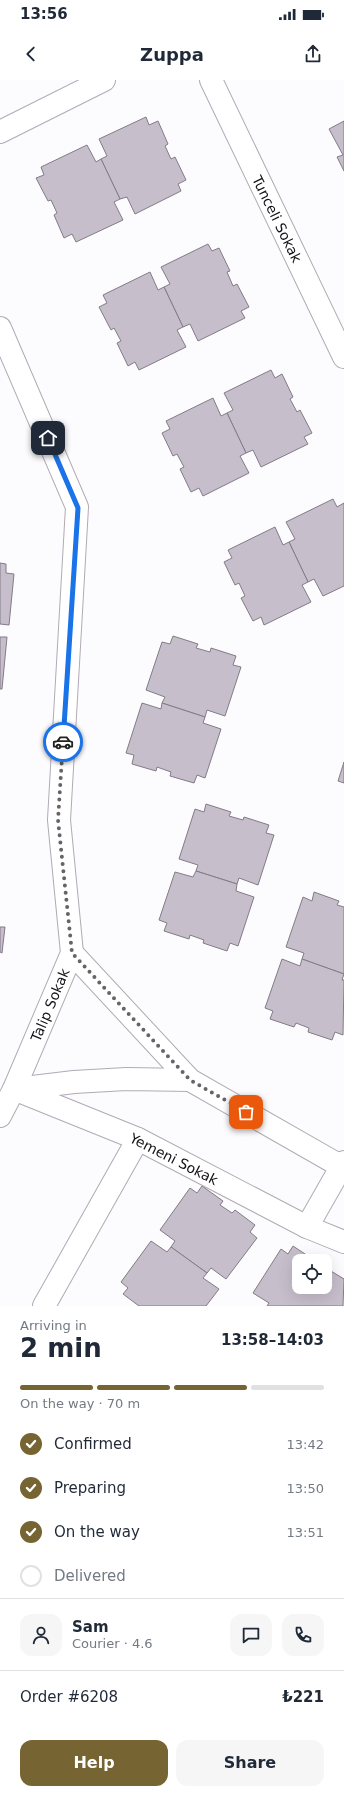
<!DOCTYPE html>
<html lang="en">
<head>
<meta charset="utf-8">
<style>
  :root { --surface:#fff; --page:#f6f6f7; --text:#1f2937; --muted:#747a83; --line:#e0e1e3; --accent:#766432 }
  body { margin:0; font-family:"DejaVu Sans",sans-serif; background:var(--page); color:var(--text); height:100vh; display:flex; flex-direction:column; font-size:15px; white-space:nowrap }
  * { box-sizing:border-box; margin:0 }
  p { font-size:13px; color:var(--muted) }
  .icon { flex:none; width:22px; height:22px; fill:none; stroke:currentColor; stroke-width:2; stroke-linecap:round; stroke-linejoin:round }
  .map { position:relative; height:1226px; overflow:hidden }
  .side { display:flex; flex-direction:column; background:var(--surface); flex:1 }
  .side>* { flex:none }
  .fabs { position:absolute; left:292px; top:1174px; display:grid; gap:8px }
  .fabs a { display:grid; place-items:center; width:40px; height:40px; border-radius:8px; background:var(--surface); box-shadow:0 4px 16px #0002; font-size:20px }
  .pin { position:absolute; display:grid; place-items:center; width:34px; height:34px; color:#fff; margin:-17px; border-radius:8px; box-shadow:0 2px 6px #0006 }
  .courier { position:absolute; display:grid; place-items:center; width:40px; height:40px; margin:-20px; border:3px solid #1a73e8; border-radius:50%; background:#fff; color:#222; box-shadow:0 1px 5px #0007 }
  .overview em { font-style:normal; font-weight:700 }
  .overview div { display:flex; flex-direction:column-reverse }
  .overview { display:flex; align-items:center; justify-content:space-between; height:68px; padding:0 20px }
  h1 { font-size:26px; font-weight:700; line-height:30px }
  .bar { display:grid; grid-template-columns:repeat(4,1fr); gap:6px 4px; align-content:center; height:48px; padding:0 20px }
  .bar i { height:5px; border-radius:3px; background:var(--line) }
  .bar .current { background:var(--accent) }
  .bar p { grid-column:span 4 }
  .line { display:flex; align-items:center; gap:10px; padding:0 20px; border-top:1px solid var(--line) }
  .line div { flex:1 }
  .round { display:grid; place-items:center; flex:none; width:42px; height:42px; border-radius:12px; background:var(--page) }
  ol { padding:0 20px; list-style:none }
  li { display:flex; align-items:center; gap:12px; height:44px }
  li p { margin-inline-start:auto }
  li .icon { padding:4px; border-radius:50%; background:var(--accent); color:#fff; stroke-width:4 }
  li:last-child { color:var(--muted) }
  li i { width:22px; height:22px; border:2px solid var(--line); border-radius:50% }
  .action { display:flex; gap:8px; margin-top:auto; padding:8px 20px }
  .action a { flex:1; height:46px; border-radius:12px; background:var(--accent); color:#fff; font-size:16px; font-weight:700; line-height:46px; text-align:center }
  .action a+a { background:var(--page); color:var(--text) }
  .status { display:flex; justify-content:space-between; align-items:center; height:28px; padding:0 20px; background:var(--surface); direction:ltr }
  .status svg { height:11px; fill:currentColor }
  header { display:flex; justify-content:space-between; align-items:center; height:52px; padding:0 20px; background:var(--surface); font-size:18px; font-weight:700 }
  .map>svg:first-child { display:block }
</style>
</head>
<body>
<div class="status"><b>13:56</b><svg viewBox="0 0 49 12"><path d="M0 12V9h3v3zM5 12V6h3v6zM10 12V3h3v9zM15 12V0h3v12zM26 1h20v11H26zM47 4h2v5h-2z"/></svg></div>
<header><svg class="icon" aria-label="back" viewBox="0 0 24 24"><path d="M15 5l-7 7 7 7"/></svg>Zuppa<svg class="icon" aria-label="share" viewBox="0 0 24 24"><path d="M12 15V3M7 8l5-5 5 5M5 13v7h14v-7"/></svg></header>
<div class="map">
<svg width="344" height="1226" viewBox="0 0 344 1226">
  <rect width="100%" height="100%" fill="#fcfbfd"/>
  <g fill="#c6becb" stroke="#837b87">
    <path d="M146 37 149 45 158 41 168 64 165 66 171 79 175 77 186 100 178 104 181 111 135 134 127 117 120 119 101 79 107 76 99 59Z"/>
    <path d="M344 41V91L337 77 343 75 329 49Z"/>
    <path d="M87 65 96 82 101 79 120 119 114 122 123 140 76 162 72 154 64 158 54 135 57 133 51 120 48 121 36 98 44 95 41 87Z"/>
    <path d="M208 164 212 171 219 168 230 191 227 192 233 206 237 204 249 227 241 231 245 238 198 261 190 244 183 247 164 207 170 204 161 187Z"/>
    <path d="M150 192 158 210 164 207 183 247 177 250 186 267 139 290 135 282 128 286 117 263 121 261 114 248 111 250 99 227 107 223 103 215Z"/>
    <path d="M271 290 275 298 282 294 293 317 290 319 297 332 300 330 312 353 304 357 308 364 261 387 253 370 246 373 227 333 233 330 224 313Z"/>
    <path d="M213 318 221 336 227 333 246 373 240 376 249 393 203 416 199 408 191 412 180 389 184 387 177 374 173 376 162 353 170 349 166 341Z"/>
    <path d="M333 419 337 427 344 423V506L323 516 314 499 308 502 289 462 295 459 286 442Z"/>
    <path d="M275 447 283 465 289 462 308 502 302 505 311 522 264 545 261 537 253 541 241 518 245 516 239 503 235 505 224 482 232 478 228 470Z"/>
    <path d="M0 483 6 484V493L14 494 9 545 0 544Z"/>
    <path d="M173 556 198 564 196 568 210 572 211 568 236 576 233 585 241 587 225 636 207 630 205 637 162 623 165 617 146 610 162 562 170 564Z"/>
    <path d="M0 557H7L2 609H0Z"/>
    <path d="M142 623 161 629 162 623 205 637 203 643 221 649 205 698 197 695 194 703 170 696 171 692 157 687 156 691 132 684 134 675 126 673Z"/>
    <path d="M344 682V703L338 701Z"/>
    <path d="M206 724 231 732 229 736 243 740 244 737 269 745 266 753 274 755 258 805 239 798 237 804 196 791 198 785 179 779 195 729 204 732Z"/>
    <path d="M196 791 237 804 236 811 254 817 238 866 230 863 227 871 203 863 204 860 190 855 189 859 164 851 167 843 159 840 175 792 193 797Z"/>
    <path d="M314 812 339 821 337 825 344 827V894L302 879 304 873 286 867 303 817 312 821Z"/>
    <path d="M0 847H5L2 873 0 872Z"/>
    <path d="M282 879 300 886 302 879 344 894 342 900H344L343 955 335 952 332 960 308 952 309 948 296 943 294 947 270 939 273 931 265 928Z"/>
    <path d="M202 1106 223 1121 220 1125 232 1133 235 1130 255 1145 250 1152 257 1158 226 1199 211 1188 207 1193 171 1167 175 1161 160 1150 190 1108 197 1113Z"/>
    <path d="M151 1161 167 1172 171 1167 207 1193 203 1198 219 1209 206 1226H139L123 1214 128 1208 121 1202Z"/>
    <path d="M293 1166 314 1180 299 1181V1207H325L326 1188 344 1199 343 1226H267L269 1223 253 1213 281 1169 288 1174Z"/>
  </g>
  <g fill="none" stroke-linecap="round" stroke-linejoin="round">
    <g stroke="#b1aab6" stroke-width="24">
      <g id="street">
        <path d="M211 0 344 277"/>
        <path d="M0 52 104 0"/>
        <path d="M0 248 77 427 59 740 72 873 14 1009 0 1036"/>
        <path d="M72 873 190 1000 344 1088"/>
        <path d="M14 1009 138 1059 307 1147 344 1162"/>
        <path d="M16 1009 74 1002 126 999 190 1000"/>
        <path d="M307 1147 344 1082"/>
        <path d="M44 1226 138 1059"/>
      </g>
    </g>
    <use href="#street" stroke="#fff" stroke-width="22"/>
  </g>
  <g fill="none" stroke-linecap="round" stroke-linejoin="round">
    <path stroke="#666467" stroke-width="4" stroke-dasharray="0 7.2" d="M63 662 58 740 72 873 190 1000 246 1032"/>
    <path stroke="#1a73e8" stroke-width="5" d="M48 358 78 428 63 662"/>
  </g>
  <g text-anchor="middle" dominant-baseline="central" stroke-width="3" stroke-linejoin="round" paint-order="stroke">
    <g font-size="14" fill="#151216" stroke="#fff">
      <text transform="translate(277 139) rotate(64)">Tunceli Sokak</text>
      <text transform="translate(50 925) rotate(-67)">Talip Sokak</text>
      <text transform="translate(174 1079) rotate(27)">Yemeni Sokak</text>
    </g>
  </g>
</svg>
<div class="fabs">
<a><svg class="icon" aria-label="locate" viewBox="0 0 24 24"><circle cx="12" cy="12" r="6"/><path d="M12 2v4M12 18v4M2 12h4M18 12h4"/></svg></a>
</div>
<div class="pin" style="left:246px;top:1032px;background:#ea580c"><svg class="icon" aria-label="bag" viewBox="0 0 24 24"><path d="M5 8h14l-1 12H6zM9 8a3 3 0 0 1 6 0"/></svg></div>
<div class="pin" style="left:48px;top:358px;background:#1f2937"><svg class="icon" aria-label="home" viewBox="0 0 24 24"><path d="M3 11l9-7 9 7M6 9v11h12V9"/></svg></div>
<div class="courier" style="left:63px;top:662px"><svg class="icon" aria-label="car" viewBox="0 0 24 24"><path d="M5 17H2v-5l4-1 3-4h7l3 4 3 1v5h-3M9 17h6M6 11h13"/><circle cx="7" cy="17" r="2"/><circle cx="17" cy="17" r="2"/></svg></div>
</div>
<section class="side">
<div class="overview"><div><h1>2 min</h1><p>Arriving in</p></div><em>13:58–14:03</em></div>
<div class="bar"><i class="current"></i><i class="current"></i><i class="current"></i><i></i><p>On the way · 70 m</p></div>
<ol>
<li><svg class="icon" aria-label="check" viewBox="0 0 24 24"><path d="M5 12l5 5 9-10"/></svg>Confirmed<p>13:42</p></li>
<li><svg class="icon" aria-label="check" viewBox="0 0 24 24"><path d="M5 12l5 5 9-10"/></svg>Preparing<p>13:50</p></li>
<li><svg class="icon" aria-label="check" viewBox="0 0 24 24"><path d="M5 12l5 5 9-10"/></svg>On the way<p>13:51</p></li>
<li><i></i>Delivered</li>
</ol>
<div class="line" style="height:72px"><a class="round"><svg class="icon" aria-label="person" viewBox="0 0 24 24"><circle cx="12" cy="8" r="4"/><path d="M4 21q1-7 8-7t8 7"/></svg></a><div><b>Sam</b><p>Courier · 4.6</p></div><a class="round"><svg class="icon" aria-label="chat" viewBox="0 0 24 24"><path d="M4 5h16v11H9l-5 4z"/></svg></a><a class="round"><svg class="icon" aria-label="phone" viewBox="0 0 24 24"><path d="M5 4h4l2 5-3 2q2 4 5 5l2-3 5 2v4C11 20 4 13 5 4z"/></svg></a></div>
<div class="line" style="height:52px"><div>Order #6208</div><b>₺221</b></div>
<div class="action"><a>Help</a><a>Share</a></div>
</section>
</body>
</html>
